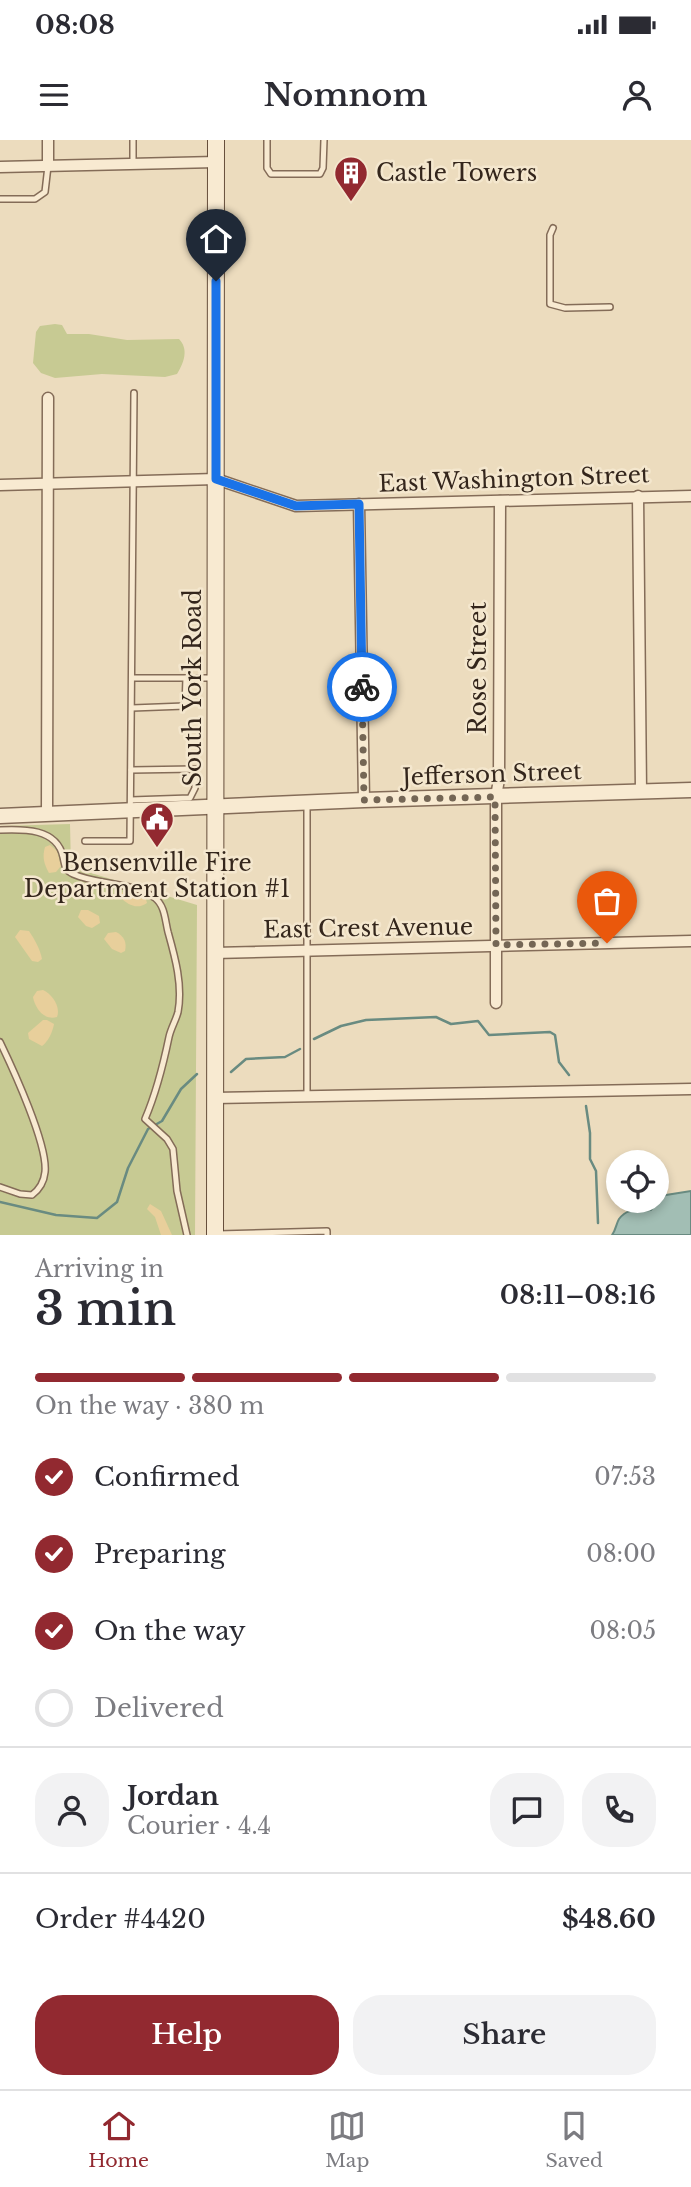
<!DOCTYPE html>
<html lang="en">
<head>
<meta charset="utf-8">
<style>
  :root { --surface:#fff; --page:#f2f2f3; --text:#2b2b33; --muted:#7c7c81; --line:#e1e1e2; --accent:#922930 }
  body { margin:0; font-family:"Libre Baskerville",serif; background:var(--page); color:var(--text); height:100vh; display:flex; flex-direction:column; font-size:26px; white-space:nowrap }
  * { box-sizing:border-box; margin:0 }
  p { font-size:23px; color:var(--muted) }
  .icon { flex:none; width:38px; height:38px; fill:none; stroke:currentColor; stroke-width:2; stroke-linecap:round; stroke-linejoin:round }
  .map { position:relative; height:1095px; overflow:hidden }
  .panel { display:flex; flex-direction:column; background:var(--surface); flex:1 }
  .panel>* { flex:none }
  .controls { position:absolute; left:606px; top:1010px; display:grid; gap:14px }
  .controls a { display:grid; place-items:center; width:63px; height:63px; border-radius:50%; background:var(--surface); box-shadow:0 4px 10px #0003; font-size:35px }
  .pin { position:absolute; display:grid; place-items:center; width:60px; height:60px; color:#fff; margin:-72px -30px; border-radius:50% 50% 50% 0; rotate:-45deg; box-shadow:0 0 7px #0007 }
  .pin .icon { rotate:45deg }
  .courier { position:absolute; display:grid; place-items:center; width:70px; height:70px; margin:-35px; border:5px solid #1a73e8; border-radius:50%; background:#fff; color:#222; box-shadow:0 2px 9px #0007 }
  .head em { font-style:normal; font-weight:600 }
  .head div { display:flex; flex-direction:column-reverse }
  .head { display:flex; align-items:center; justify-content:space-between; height:119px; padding:0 35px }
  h1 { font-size:46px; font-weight:600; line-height:52px }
  .bar { display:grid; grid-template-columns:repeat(4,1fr); gap:10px 7px; align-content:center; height:84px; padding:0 35px }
  .bar i { height:9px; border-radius:5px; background:var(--line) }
  .bar .selected { background:var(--accent) }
  .bar p { grid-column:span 4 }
  .line { display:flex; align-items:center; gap:18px; padding:0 35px; border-top:2px solid var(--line) }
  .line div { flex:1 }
  .round { display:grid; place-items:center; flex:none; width:74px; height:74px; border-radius:28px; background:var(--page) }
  ol { padding:0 35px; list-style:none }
  li { display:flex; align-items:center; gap:21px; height:77px }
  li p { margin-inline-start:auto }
  li .icon { padding:7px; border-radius:50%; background:var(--accent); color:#fff; stroke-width:4 }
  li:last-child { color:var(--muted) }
  li i { width:38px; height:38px; border:4px solid var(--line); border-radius:50% }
  .cta { display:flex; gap:14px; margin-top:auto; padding:14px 35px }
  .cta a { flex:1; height:80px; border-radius:28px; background:var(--accent); color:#fff; font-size:28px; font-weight:600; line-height:80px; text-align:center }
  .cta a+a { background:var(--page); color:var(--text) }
  .status { display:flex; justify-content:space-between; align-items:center; height:49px; padding:0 35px; background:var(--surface); direction:ltr }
  .status svg { height:19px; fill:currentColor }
  header { display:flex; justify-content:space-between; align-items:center; height:91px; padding:0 35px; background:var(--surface); font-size:32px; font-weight:600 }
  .dock { display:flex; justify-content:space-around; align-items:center; height:98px; border-top:2px solid var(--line); background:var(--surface); font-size:19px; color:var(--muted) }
  .dock a { display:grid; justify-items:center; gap:4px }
  .dock .selected { color:var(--accent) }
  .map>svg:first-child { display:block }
</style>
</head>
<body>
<div class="status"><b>08:08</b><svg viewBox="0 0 49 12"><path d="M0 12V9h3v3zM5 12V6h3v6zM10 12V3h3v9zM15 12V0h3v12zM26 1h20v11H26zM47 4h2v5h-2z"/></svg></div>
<header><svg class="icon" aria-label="menu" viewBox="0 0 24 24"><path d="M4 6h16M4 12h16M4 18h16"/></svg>Nomnom<svg class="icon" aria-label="person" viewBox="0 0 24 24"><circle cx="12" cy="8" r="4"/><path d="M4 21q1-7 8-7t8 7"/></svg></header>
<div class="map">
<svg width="691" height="1095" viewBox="0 0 691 1095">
  <rect width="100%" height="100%" fill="#ecdcbe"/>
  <g fill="#c7ca93">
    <path d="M55 184 62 185 67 194H89L127 200 179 199C189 209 184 223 177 234L165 237 102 234 55 238 41 233 33 223 36 192 40 186Z"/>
    <path d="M70 684 71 727 197 765 195 1095H0V686Z"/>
  </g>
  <g fill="#e8cf9b">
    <path d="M50 705 57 711 61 726 56 732 49 733C44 724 42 717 45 707Z"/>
    <path d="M126 751 145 756 147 763C137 770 128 765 120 757L121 753Z"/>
    <path d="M81 770H88L99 776 100 783 92 788 86 786 78 777Z"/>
    <path d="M20 790 29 791C35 800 40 809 42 819L38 822 32 821 15 797Z"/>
    <path d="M116 792C124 796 127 802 125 811L121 813 112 809 104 799 108 793Z"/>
    <path d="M43 850C52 854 61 867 57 877 44 881 35 868 33 857L37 851Z"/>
    <path d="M43 880H47L54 884C53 891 48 902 42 906L29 899 28 893Z"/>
    <path d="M150 1064 161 1071 172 1095H161L155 1077 147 1069Z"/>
  </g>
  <path fill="#a2beb4" stroke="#698b81" stroke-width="2" d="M691 1051V1095H612C616 1090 616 1084 619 1079 628 1067 638 1071 651 1070L660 1056Z"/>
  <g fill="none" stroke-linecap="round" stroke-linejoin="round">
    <g stroke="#698b81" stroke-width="2.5">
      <path d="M314 899 341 886 366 880 436 877 451 884 478 881 489 895 550 892 555 895 559 922 569 935"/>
      <path d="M231 932 246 919 285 917 300 909"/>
      <path d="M586 966 590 993V1019L596 1031 598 1083"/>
      <path d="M0 1062 56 1075 97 1078 117 1062 128 1028 148 989 162 981 181 949 197 934"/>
    </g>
    <g stroke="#846c58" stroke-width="8">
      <g id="service">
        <path d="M133 0V23"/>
        <path d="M267 0V28L271 34H320L323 28 324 0"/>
        <path d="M0 59H35L45 52 48 26"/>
        <path d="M553 88 550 95V164L565 168 610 167"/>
        <path d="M132 538H213"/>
        <path d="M132 568 185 566 186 538"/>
        <path d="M131 660 190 658 195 648V629L131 630"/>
        <path d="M307 663V957"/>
        <path d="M0 690C23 689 57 688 63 717 65 725 64 730 73 734 97 745 134 742 155 758 165 766 165 780 168 792 175 817 183 845 178 872 176 880 171 888 169 897 163 926 157 951 145 979L167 999 173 1009 177 1051 187 1095"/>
        <path d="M85 701H130L134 253"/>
        <path d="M0 902C13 929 48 1005 45 1032 44 1042 40 1049 32 1055L20 1054 0 1047"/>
        <path d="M218 1094 327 1091V1095"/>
      </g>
    </g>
    <g stroke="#846c58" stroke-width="13">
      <g id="minor">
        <path d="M48 0V26"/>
        <path d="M0 27 216 22"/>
        <path d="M0 345 216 339 296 366 691 356"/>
        <path d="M638 356 641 651"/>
        <path d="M359 364 364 660"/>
        <path d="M47 675 48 258"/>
        <path d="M214 813 691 801"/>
        <path d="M496 863V657L499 639 500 361"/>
        <path d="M214 958 691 949"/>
      </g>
    </g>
    <g stroke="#846c58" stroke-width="17">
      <path id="tertiary" d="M0 676 364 660 691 650"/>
    </g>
    <g stroke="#664e3b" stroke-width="18">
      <path id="secondary" d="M215 1095 216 0"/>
    </g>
    <use href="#service" stroke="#f8ead1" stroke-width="5"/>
    <use href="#minor" stroke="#f8ead1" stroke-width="10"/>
    <use href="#tertiary" stroke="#f8ead1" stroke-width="14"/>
    <use href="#secondary" stroke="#f8ead1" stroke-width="16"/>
  </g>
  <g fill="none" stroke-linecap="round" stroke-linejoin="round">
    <path stroke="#746655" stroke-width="7" stroke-dasharray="0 12.6" d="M362 547 364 660 495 657 496 805 607 803"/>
    <path stroke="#1a73e8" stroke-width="9" d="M216 141V339L296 366 359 364 362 547"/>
  </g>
  <defs>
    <g id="building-pin" transform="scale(1.75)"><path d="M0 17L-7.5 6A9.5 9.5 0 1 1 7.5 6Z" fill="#922930" stroke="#f4e7ce"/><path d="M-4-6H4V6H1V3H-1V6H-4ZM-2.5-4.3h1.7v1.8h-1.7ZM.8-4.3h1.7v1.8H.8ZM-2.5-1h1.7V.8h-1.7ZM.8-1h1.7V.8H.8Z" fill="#fff"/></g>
    <g id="civic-pin" transform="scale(1.75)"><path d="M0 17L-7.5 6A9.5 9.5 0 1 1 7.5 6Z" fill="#922930" stroke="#f4e7ce"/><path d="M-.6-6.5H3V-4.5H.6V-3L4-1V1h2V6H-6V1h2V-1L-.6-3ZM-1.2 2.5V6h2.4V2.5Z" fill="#fff"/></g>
  </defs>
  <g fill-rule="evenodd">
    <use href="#building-pin" x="351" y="33"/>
    <use href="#civic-pin" x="157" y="679"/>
  </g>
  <g text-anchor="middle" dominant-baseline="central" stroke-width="5" stroke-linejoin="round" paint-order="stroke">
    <g font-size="23" fill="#34261c" stroke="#f4e7ce" text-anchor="start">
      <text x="376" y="33">Castle Towers</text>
      <text x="157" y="723" text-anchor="middle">Bensenville Fire<tspan x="157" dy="26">Department Station #1</tspan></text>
    </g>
    <g font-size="23" fill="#34261c" stroke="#f4e7ce">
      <text transform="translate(514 339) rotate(-2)">East Washington Street</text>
      <text transform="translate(478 528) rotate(-90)">Rose Street</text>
      <text transform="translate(193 548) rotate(-90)">South York Road</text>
      <text transform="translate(492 634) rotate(-2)">Jefferson Street</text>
      <text transform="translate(368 788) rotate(-1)">East Crest Avenue</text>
    </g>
  </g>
</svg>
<div class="controls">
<a><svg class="icon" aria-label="locate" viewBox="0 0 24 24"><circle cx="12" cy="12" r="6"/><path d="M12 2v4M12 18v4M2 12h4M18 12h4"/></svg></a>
</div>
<div class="pin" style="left:607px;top:803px;background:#ea580c"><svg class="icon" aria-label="bag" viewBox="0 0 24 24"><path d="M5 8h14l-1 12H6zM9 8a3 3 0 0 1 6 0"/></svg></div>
<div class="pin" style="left:216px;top:141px;background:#1f2937"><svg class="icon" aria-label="home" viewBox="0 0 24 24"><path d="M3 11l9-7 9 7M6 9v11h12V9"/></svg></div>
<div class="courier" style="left:362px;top:547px"><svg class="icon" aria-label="bike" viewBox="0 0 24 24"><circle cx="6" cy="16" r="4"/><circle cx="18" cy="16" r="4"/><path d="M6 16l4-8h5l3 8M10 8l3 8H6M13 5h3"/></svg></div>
</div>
<section class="panel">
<div class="head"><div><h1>3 min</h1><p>Arriving in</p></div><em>08:11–08:16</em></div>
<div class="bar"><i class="selected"></i><i class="selected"></i><i class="selected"></i><i></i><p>On the way · 380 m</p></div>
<ol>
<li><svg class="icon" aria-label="check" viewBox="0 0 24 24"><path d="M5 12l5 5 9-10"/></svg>Confirmed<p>07:53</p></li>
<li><svg class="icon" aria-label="check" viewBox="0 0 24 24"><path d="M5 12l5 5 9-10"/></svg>Preparing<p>08:00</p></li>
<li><svg class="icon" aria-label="check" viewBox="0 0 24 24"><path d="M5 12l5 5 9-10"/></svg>On the way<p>08:05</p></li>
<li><i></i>Delivered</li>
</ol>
<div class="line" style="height:126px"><a class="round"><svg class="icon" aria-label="person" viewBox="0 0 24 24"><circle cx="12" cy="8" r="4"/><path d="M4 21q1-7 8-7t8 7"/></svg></a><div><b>Jordan</b><p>Courier · 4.4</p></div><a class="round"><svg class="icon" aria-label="chat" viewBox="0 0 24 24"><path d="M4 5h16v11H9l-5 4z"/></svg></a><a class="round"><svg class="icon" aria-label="phone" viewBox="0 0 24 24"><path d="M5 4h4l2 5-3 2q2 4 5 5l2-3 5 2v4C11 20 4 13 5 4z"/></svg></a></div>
<div class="line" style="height:91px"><div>Order #4420</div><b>$48.60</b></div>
<div class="cta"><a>Help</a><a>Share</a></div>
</section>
<nav class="dock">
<a class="selected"><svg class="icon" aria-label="home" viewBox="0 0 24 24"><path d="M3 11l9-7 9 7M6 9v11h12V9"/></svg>Home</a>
<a><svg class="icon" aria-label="map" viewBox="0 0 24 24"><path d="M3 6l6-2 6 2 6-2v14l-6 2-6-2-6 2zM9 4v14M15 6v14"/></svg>Map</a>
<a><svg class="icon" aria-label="saved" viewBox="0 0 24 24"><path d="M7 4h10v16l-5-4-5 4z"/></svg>Saved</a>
</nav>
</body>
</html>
